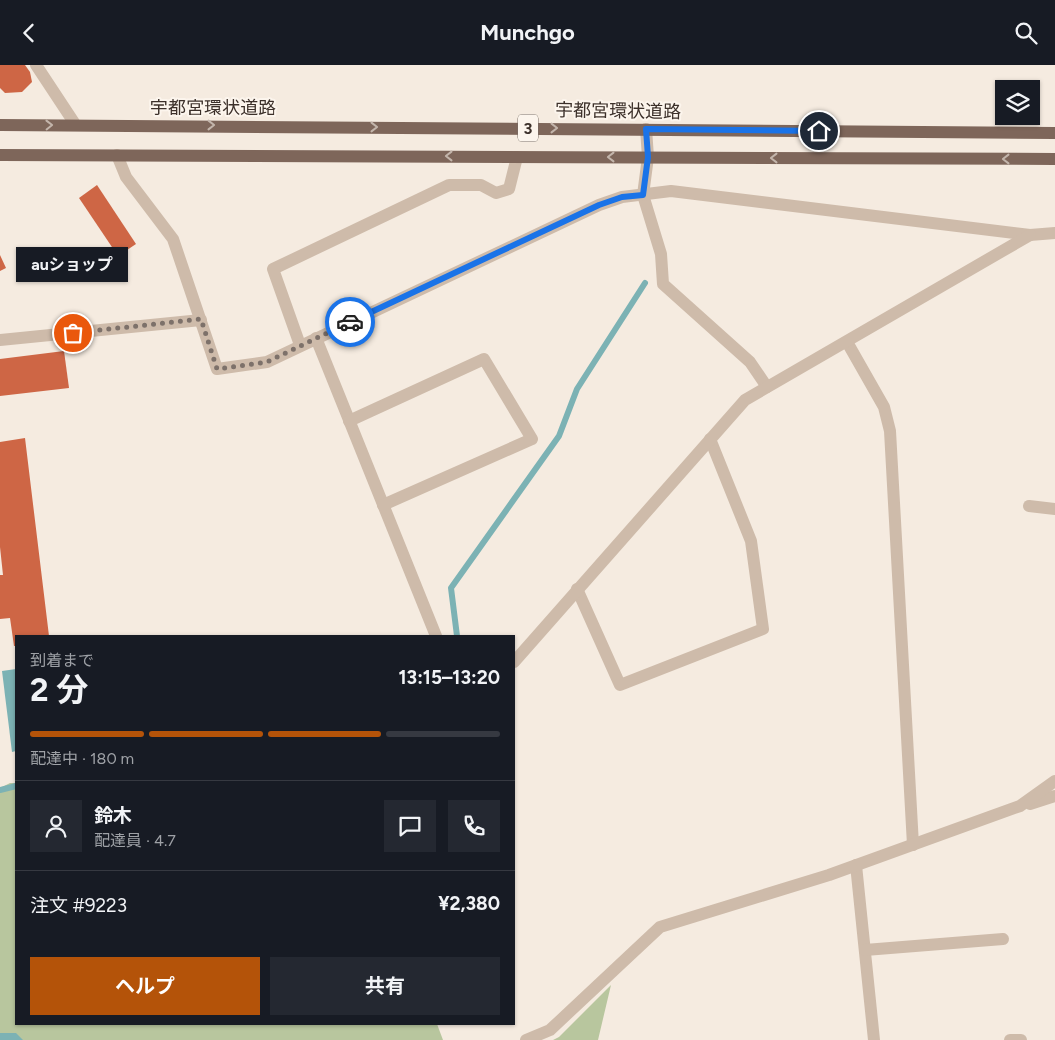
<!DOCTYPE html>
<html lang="ja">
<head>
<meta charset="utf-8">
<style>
  :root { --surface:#171b24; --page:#242831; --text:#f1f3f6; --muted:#9ea1a6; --line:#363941; --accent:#b45309 }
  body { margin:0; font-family:Figtree,"Noto Sans JP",sans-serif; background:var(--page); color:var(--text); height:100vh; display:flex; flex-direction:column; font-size:19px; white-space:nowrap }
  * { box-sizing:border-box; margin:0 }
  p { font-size:16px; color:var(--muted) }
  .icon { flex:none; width:28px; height:28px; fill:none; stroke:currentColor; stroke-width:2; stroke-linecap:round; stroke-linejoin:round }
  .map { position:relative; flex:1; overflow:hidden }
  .side { position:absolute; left:15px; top:570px; width:500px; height:390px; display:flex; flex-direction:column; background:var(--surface); border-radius:0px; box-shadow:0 1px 4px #0004 }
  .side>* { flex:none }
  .fabs { position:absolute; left:995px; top:15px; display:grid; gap:10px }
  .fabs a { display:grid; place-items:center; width:45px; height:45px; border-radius:0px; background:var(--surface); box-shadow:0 1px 4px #0004; font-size:25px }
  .pin { position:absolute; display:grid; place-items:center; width:42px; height:42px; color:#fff; margin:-21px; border:2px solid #fff; border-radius:50%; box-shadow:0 1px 5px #0007 }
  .courier { position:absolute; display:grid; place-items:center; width:50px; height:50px; margin:-25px; border:4px solid #1a73e8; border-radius:50%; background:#fff; color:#222; box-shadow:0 1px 6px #0007 }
  .bubble { position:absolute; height:35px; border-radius:0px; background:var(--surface); box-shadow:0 1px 4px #0004; font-size:16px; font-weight:700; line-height:35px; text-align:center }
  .headline em { font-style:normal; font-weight:700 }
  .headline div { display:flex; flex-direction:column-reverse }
  .headline { display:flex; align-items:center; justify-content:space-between; height:85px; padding:0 15px }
  h1 { font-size:32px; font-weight:700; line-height:38px }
  .bar { display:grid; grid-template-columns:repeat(4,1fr); gap:8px 5px; align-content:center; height:60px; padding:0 15px }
  .bar i { height:6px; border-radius:4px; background:var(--line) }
  .bar .active { background:var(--accent) }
  .bar p { grid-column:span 4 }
  .line { display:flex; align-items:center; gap:12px; padding:0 15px; border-top:1px solid var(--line) }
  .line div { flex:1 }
  .round { display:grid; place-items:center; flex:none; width:52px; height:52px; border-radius:0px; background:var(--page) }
  .primary-button { display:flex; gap:10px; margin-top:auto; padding:10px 15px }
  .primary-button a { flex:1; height:58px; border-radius:0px; background:var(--accent); color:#fff; font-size:20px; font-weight:700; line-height:58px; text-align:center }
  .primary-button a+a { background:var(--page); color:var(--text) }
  header { display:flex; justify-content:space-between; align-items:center; height:65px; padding:0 15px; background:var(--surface); font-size:22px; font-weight:700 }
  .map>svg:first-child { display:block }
</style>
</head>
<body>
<header><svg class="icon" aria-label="back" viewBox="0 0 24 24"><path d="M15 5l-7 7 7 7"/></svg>Munchgo<svg class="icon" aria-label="search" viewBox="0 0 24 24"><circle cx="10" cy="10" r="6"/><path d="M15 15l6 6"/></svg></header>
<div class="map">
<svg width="1055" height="975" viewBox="0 0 1055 975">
  <rect width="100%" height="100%" fill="#f5ebe0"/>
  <g fill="#b8c69e">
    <path d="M10 718H16V959H437L443 975H0V723Z"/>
    <path d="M611 920 598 975H553L559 972Z"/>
  </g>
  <g fill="#7cb2b4">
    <path d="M16 604V686L12 687 2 606Z"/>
    <path d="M0 968H16L23 975H0Z"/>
  </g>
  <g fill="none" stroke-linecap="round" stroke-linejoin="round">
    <g stroke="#7cb2b4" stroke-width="6">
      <path d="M457 571 451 523 559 371 577 324 645 218"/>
      <path d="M0 725 16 721"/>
    </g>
  </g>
  <g fill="#ce6645">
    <path d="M0 0H25L30 7 32 17 22 27 5 28 0 23Z"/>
    <path d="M97 120 136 179 118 191 79 133Z"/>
    <path d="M0 190 6 203 0 206Z"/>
    <path d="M64 286 69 323 0 331V294Z"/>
    <path d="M25 373 49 571H16V581H14L10 553 0 554V510H3L0 482V377Z"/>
  </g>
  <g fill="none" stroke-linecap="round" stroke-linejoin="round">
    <g stroke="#cebbaa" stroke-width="12">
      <path d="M36 0 75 59"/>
      <path d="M646 64 648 92 643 130 661 189 663 219 750 297 767 322"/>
      <path d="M117 90 126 112 173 174 217 304 267 297 599 140 622 132 671 126 1030 170 1055 168"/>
      <path d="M316 273 436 571"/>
      <path d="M0 275 201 255"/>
      <path d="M847 277 884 342 890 366 913 780"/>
      <path d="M300 280 273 204 449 120H481L496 128 509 124 517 92"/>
      <path d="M349 356 484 294 532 374 383 440"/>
      <path d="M1029 441 1055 444"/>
      <path d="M577 524 620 620 763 564 751 476 710 374"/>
      <path d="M514 597 745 335 1030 170"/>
      <path d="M1030 739 1055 731"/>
      <path d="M856 800 874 975"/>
      <path d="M865 885 1003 874"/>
      <path d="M526 975 550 965 660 862 829 810 1020 741 1055 716"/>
      <path d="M1010 975H1021"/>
    </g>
    <g stroke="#7e665a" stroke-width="12">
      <path d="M0 60 1055 68"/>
      <path d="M0 90 1055 94"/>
    </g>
  </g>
  <defs><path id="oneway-chevron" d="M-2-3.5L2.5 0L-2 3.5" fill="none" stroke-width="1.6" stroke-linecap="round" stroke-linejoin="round" transform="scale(1.25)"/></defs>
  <g stroke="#c3b5ab">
    <use href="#oneway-chevron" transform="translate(49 60) rotate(-1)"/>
    <use href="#oneway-chevron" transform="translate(211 60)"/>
    <use href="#oneway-chevron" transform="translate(374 62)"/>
    <use href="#oneway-chevron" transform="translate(554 63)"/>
    <use href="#oneway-chevron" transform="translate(449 91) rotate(-180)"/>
    <use href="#oneway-chevron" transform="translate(611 92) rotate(-180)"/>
    <use href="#oneway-chevron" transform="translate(774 93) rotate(-180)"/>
    <use href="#oneway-chevron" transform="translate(1006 94) rotate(-180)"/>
  </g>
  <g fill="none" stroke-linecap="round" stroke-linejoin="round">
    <path stroke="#7d716a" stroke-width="5" stroke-dasharray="0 9" d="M73 268 201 254 217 304 267 297 350 257"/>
    <path stroke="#1a73e8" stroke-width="6" d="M350 257 599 140 622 132 643 130 648 92 646 64 819 66"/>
  </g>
  <g text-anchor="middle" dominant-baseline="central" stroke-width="4" stroke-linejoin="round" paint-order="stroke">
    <rect fill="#fcf5ed" stroke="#766b64" stroke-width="1" x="518" y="49.5" width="20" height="27" rx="4"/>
    <g font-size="16" font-weight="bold" fill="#3c302a">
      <text x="528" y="63">3</text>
    </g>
    <g font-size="18" fill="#3c302a" stroke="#fcf5ed">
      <text x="213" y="43">宇都宮環状道路</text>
      <text transform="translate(618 46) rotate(1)">宇都宮環状道路</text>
    </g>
  </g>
</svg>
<div class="fabs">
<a><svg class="icon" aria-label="layers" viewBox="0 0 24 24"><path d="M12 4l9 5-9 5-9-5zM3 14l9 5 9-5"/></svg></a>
</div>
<div class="pin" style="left:73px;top:268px;background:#ea580c"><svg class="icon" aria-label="bag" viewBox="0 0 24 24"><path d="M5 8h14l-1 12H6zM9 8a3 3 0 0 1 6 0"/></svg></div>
<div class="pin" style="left:819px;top:66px;background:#1f2937"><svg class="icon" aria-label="home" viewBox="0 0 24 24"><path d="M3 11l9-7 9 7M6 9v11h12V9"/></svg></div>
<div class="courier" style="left:350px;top:257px"><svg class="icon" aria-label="car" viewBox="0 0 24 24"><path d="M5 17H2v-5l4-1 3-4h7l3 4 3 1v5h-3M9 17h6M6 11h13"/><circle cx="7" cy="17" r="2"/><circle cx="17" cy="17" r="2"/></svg></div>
<div class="bubble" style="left:16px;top:182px;width:112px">auショップ</div>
<section class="side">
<div class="headline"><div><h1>2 分</h1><p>到着まで</p></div><em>13:15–13:20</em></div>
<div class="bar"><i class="active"></i><i class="active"></i><i class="active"></i><i></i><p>配達中 · 180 m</p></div>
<div class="line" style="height:90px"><a class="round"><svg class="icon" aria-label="person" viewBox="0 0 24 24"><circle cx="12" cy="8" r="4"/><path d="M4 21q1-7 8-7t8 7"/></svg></a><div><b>鈴木</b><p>配達員 · 4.7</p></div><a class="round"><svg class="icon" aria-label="chat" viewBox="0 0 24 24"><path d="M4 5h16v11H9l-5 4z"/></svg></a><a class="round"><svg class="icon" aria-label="phone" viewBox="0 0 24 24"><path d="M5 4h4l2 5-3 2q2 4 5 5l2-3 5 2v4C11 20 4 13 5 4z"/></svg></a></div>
<div class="line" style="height:65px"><div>注文 #9223</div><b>¥2,380</b></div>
<div class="primary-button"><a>ヘルプ</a><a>共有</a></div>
</section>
</div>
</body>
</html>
